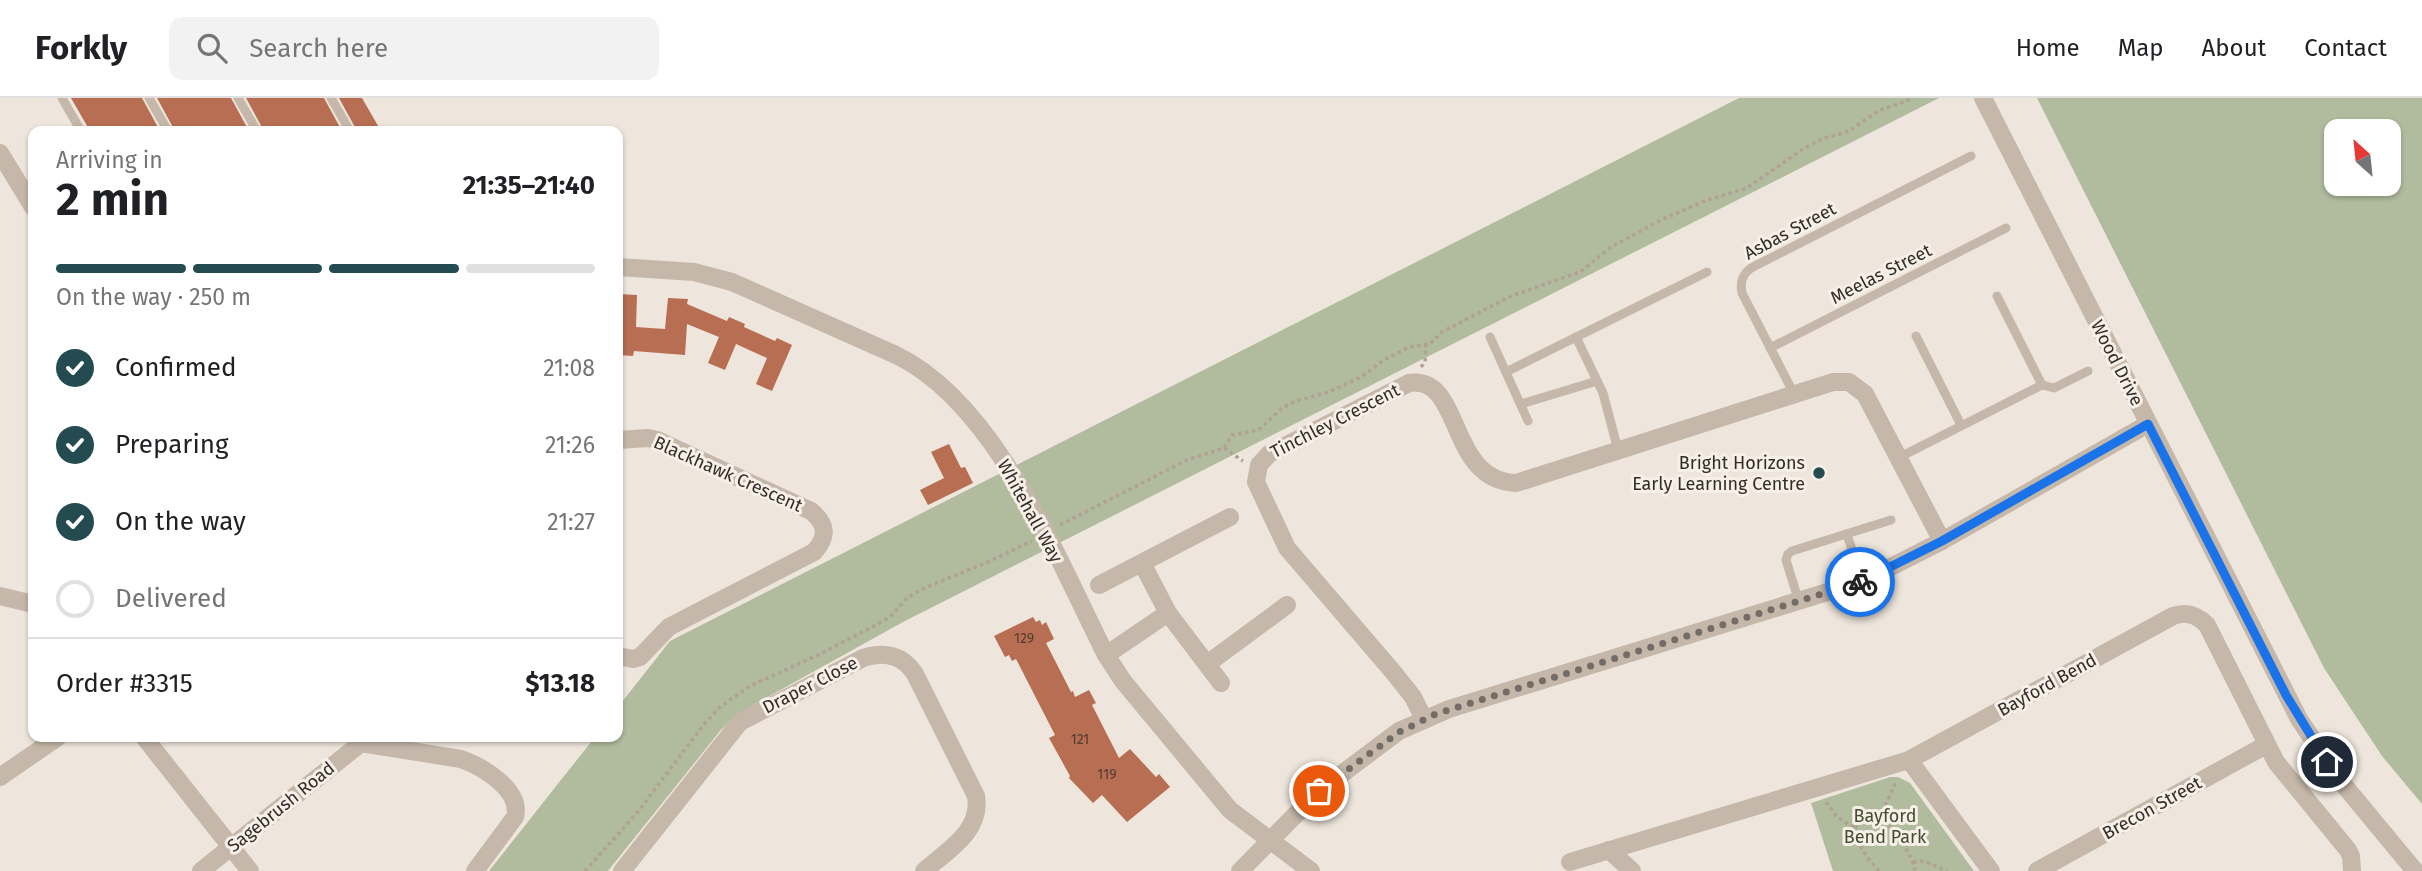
<!DOCTYPE html>
<html lang="en">
<head>
<meta charset="utf-8">
<style>
  :root { --surface:#fff; --page:#f2f2f2; --text:#202124; --muted:#757577; --line:#e0e0e0; --accent:#234b50 }
  body { margin:0; font-family:"Fira Sans",sans-serif; background:var(--page); color:var(--text); height:100vh; display:flex; flex-direction:column; font-size:26px; white-space:nowrap }
  * { box-sizing:border-box; margin:0 }
  p { font-size:23px; color:var(--muted) }
  .icon { flex:none; width:38px; height:38px; fill:none; stroke:currentColor; stroke-width:2; stroke-linecap:round; stroke-linejoin:round }
  .map { position:relative; flex:1; overflow:hidden }
  .details { position:absolute; left:28px; top:28px; width:595px; height:616px; display:flex; flex-direction:column; background:var(--surface); border-radius:14px; box-shadow:0 2px 5px #0004 }
  .details>* { flex:none }
  .needle { width:46px; rotate:333deg }
  .buttons { position:absolute; left:2324px; top:21px; display:grid; gap:14px }
  .buttons a { display:grid; place-items:center; width:77px; height:77px; border-radius:14px; background:var(--surface); box-shadow:0 2px 5px #0004; font-size:35px }
  .pin { position:absolute; display:grid; place-items:center; width:60px; height:60px; color:#fff; margin:-30px; border:4px solid #fff; border-radius:50%; box-shadow:0 2px 7px #0007 }
  .courier { position:absolute; display:grid; place-items:center; width:70px; height:70px; margin:-35px; border:5px solid #1a73e8; border-radius:50%; background:#fff; color:#222; box-shadow:0 2px 9px #0007 }
  .overview em { font-style:normal; font-weight:700 }
  .overview div { display:flex; flex-direction:column-reverse }
  .overview { display:flex; align-items:center; justify-content:space-between; height:119px; padding:0 28px }
  h1 { font-size:46px; font-weight:700; line-height:52px }
  .bar { display:grid; grid-template-columns:repeat(4,1fr); gap:10px 7px; align-content:center; height:84px; padding:0 28px }
  .bar i { height:9px; border-radius:5px; background:var(--line) }
  .bar .on { background:var(--accent) }
  .bar p { grid-column:span 4 }
  .line { display:flex; align-items:center; gap:18px; padding:0 28px; border-top:2px solid var(--line) }
  .line div { flex:1 }
  ol { padding:0 28px; list-style:none }
  li { display:flex; align-items:center; gap:21px; height:77px }
  li p { margin-inline-start:auto }
  li .icon { padding:7px; border-radius:50%; background:var(--accent); color:#fff; stroke-width:4 }
  li:last-child { color:var(--muted) }
  li i { width:38px; height:38px; border:4px solid var(--line); border-radius:50% }
  header { display:flex; align-items:center; gap:42px; box-sizing:border-box; height:98px; padding:0 35px; background:var(--surface); border-bottom:2px solid var(--line) }
  header strong { font-size:33px }
  nav { display:flex; gap:38px; margin-inline-start:auto; font-size:24px }
  .search { width:490px; height:63px; background:var(--page); display:flex; align-items:center; gap:18px; box-sizing:border-box; padding:0 24px; border-radius:14px; color:var(--muted); font-size:26px }
  .map>svg:first-child { display:block }
</style>
</head>
<body>
<header>
<strong>Forkly</strong>
<div class="search"><svg class="icon" aria-label="search" viewBox="0 0 24 24"><circle cx="10" cy="10" r="6"/><path d="M15 15l6 6"/></svg>Search here</div>
<nav><a>Home</a><a>Map</a><a>About</a><a>Contact</a></nav>
</header>
<div class="map">
<svg width="2422" height="773" viewBox="0 0 2422 773">
  <rect width="100%" height="100%" fill="#eee6dc"/>
  <g fill="#b1bc9e" fill-rule="evenodd">
    <path d="M1739 0H1939L903 524 746 611 733 620 720 633 608 773H489L595 639H618V609L670 543Z"/>
    <path d="M2037 0H2422V706L2382 658 2324 570ZM2336 33H2389V86H2336Z"/>
    <path d="M1890 679H1898L1910 685 1974 773H1833L1811 705Z"/>
  </g>
  <g fill="#b76e52">
    <path d="M71 0H142L160 33H90Z"/>
    <path d="M157 0H231L249 33H175Z"/>
    <path d="M246 0H324L342 33H264Z"/>
    <path d="M339 0H362L381 33H357Z"/>
    <path d="M619 196 637 197 636 229 665 231 668 200 688 201 687 206 727 223 729 219 745 226 744 229 775 243 777 240 792 247 772 293 756 286 767 260 736 246 725 272 708 265 719 239 687 226 685 257 634 253 633 258 618 257Z"/>
    <path d="M949 346 961 370 965 369 973 385 928 407 920 392 944 380 931 354Z"/>
    <path d="M1033 519 1036 524 1040 522 1042 527 1046 524 1054 541 1046 545 1071 594 1073 593 1075 599 1089 592 1096 605 1092 607 1119 660 1130 651 1156 679 1159 676 1170 689 1127 724 1102 697 1093 705 1069 680 1070 678 1049 640 1055 637 1016 561 1012 563 1009 557 1005 559 994 538Z"/>
  </g>
  <g fill="none" stroke-linecap="round" stroke-linejoin="round">
    <g stroke="#b1a194" stroke-width="3.5" stroke-dasharray="3.5 3.5" stroke-linecap="butt">
      <path d="M1421 269 1425 264 1426 247"/>
      <path d="M1224 350 1243 363"/>
      <path d="M1060 427 1187 362 1224 350 1232 337 1254 333 1261 330 1282 310 1296 303 1329 294 1361 279 1384 262 1409 249 1430 246 1442 234 1511 198 1580 174 1611 149 1661 122 1707 102 1747 90 1803 51 1822 41 1849 33 1878 13 1914 0"/>
      <path d="M1826 704 1837 719 1855 730"/>
      <path d="M1879 720 1896 684"/>
      <path d="M1913 764 1924 763 1947 773"/>
      <path d="M585 773 637 715 705 625 720 609 750 588 818 557 874 528 890 519 906 501 922 491 990 463 1032 443"/>
      <path d="M1879 773C1868 761 1852 742 1857 725 1882 703 1908 750 1915 770L1913 773"/>
    </g>
    <g stroke="#c5b7a9" stroke-width="9">
      <path d="M62 0 81 33"/>
      <path d="M149 0 168 33"/>
      <path d="M238 0 257 33"/>
      <path d="M331 0 350 33"/>
      <path d="M1916 238 1961 327"/>
      <path d="M1490 239 1528 323"/>
      <path d="M1576 239 1603 295 1618 352"/>
      <path d="M1770 250 2006 130"/>
      <path d="M1506 274 1707 174"/>
      <path d="M2042 287 2054 290 2088 273"/>
      <path d="M1794 296 1742 195C1740 184 1742 177 1751 170L1971 58"/>
      <path d="M1521 306 1597 283"/>
      <path d="M1898 360 2042 287 1997 198"/>
      <path d="M1847 437 1863 483"/>
      <path d="M1799 504 1786 462 1788 456 1792 453 1891 422"/>
    </g>
    <g stroke="#c5b7a9" stroke-width="18">
      <path d="M0 55 33 109"/>
      <path d="M618 169 694 174 732 184 896 257C996 305 1058 462 1106 557L1123 583 1230 712 1311 773"/>
      <path d="M618 342 648 340 657 342 811 413C827 426 828 439 814 454L669 529 640 559 633 561 618 558"/>
      <path d="M1142 465 1168 515 1221 585"/>
      <path d="M1099 487 1230 419"/>
      <path d="M0 498 33 506"/>
      <path d="M1106 557 1168 515"/>
      <path d="M1207 566 1287 507"/>
      <path d="M1424 621 1413 599 1394 575 1287 450 1256 384 1259 367 1269 356 1409 285C1464 277 1446 382 1516 385L1833 284H1849L1865 296 1942 443"/>
      <path d="M144 639 250 773"/>
      <path d="M361 645 461 661C483 669 522 692 515 719L475 773"/>
      <path d="M1909 662 1991 773"/>
      <path d="M0 679 58 639"/>
      <path d="M1609 752 1632 773"/>
      <path d="M1570 764 1909 662 2173 518C2187 513 2197 517 2207 527L2276 664 2348 752 2351 758 2352 773"/>
      <path d="M201 773 361 645"/>
      <path d="M622 773 740 624 863 560C884 553 903 557 915 576L976 698C982 733 948 752 924 773"/>
      <path d="M1240 773 1319 693 1399 633 1449 611 1863 483 1942 443 2148 326"/>
      <path d="M2037 773 2266 647"/>
    </g>
    <path stroke="#c5b7a9" stroke-width="18" d="M1983 0 2299 621 2343 686 2415 773"/>
  </g>
  <g fill="none" stroke-linecap="round" stroke-linejoin="round">
    <path stroke="#746d67" stroke-width="7" stroke-dasharray="0 12.6" d="M1319 693 1399 634 1436 616 1860 484"/>
    <path stroke="#1a73e8" stroke-width="9" d="M1860 484 1942 443 2148 326 2286 597 2327 664"/>
  </g>
  <circle fill="#234b50" stroke="#f7f0e8" stroke-width="2.5" cx="1819" cy="375" r="7"/>
  <g text-anchor="middle" dominant-baseline="central" stroke-width="6" stroke-linejoin="round" paint-order="stroke">
    <g font-size="14" fill="#543c32">
      <text x="1024" y="540">129</text>
      <text x="1080" y="641">121</text>
      <text x="1107" y="676">119</text>
    </g>
    <g font-size="18" fill="#332c28" stroke="#f7f0e8">
      <text transform="translate(1790 133) rotate(-28)">Asbas Street</text>
      <text transform="translate(1881 176) rotate(-27)">Meelas Street</text>
      <text transform="translate(2117 265) rotate(63)">Wood Drive</text>
      <text transform="translate(1335 323) rotate(-27)">Tinchley Crescent</text>
      <text transform="translate(728 376) rotate(24)">Blackhawk Crescent</text>
      <text transform="translate(1030 413) rotate(61)">Whitehall Way</text>
      <text transform="translate(810 587) rotate(-27)">Draper Close</text>
      <text transform="translate(2047 587) rotate(-29)">Bayford Bend</text>
      <text transform="translate(281 709) rotate(-39)">Sagebrush Road</text>
      <text transform="translate(2152 710) rotate(-29)">Brecon Street</text>
    </g>
    <g font-size="18" fill="#332c28" stroke="#f7f0e8" text-anchor="end">
      <text x="1805" y="365">Bright Horizons<tspan x="1805" dy="21">Early Learning Centre</tspan></text>
    </g>
    <g font-size="18" fill="#424e2f" stroke="#f7f0e8">
      <text x="1885" y="718">Bayford<tspan x="1885" dy="21">Bend Park</tspan></text>
    </g>
  </g>
</svg>
<div class="buttons">
<a><svg class="needle" viewBox="-14 -14 28 28"><path d="M0-13l5 13h-10z" fill="#e53935"/><path d="M0 13l5-13h-10z" fill="#757577"/></svg></a>
</div>
<div class="pin" style="left:1319px;top:693px;background:#ea580c"><svg class="icon" aria-label="bag" viewBox="0 0 24 24"><path d="M5 8h14l-1 12H6zM9 8a3 3 0 0 1 6 0"/></svg></div>
<div class="pin" style="left:2327px;top:664px;background:#1f2937"><svg class="icon" aria-label="home" viewBox="0 0 24 24"><path d="M3 11l9-7 9 7M6 9v11h12V9"/></svg></div>
<div class="courier" style="left:1860px;top:484px"><svg class="icon" aria-label="bike" viewBox="0 0 24 24"><circle cx="6" cy="16" r="4"/><circle cx="18" cy="16" r="4"/><path d="M6 16l4-8h5l3 8M10 8l3 8H6M13 5h3"/></svg></div>
<section class="details">
<div class="overview"><div><h1>2 min</h1><p>Arriving in</p></div><em>21:35–21:40</em></div>
<div class="bar"><i class="on"></i><i class="on"></i><i class="on"></i><i></i><p>On the way · 250 m</p></div>
<ol>
<li><svg class="icon" aria-label="check" viewBox="0 0 24 24"><path d="M5 12l5 5 9-10"/></svg>Confirmed<p>21:08</p></li>
<li><svg class="icon" aria-label="check" viewBox="0 0 24 24"><path d="M5 12l5 5 9-10"/></svg>Preparing<p>21:26</p></li>
<li><svg class="icon" aria-label="check" viewBox="0 0 24 24"><path d="M5 12l5 5 9-10"/></svg>On the way<p>21:27</p></li>
<li><i></i>Delivered</li>
</ol>
<div class="line" style="height:91px"><div>Order #3315</div><b>$13.18</b></div>
</section>
</div>
</body>
</html>
